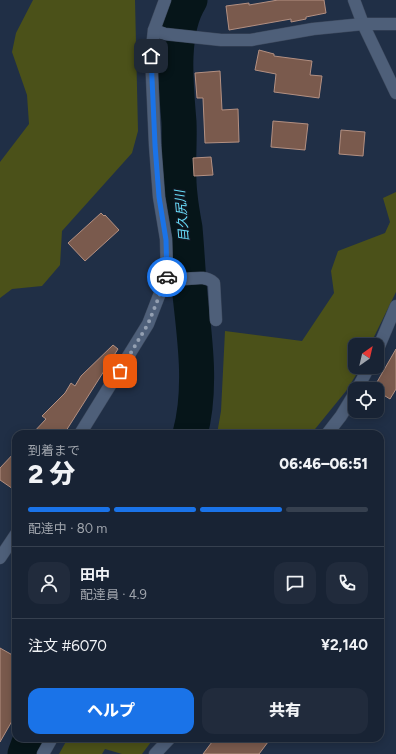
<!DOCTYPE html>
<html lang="ja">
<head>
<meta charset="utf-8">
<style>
  :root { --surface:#182334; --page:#212b3c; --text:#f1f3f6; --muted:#9fa4ac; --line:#36404f; --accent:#1a73e8 }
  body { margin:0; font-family:Figtree,"Noto Sans JP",sans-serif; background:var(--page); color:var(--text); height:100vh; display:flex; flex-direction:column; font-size:15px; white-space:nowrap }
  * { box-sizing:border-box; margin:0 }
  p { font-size:13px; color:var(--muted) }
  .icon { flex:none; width:22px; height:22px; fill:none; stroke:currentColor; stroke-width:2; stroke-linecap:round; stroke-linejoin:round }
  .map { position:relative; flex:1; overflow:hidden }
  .side { position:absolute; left:12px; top:430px; width:372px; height:312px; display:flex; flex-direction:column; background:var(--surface); border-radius:12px; box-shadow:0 2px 10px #0003,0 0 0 1px var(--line) }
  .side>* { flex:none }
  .needle { width:26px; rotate:34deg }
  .fabs { position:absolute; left:348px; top:338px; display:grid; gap:8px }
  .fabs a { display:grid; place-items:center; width:36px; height:36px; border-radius:8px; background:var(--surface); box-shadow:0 2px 10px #0003,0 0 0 1px var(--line); font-size:20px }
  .pin { position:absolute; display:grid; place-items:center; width:34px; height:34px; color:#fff; margin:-17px; border-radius:8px; box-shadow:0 2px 6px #0006 }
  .courier { position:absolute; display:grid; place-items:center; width:40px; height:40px; margin:-20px; border:3px solid #1a73e8; border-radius:50%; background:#fff; color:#222; box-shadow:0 1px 5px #0007 }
  .overview em { font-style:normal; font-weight:800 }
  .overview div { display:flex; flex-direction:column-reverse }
  .overview { display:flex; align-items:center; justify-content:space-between; height:68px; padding:0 16px }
  h1 { font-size:26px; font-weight:800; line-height:30px }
  .bar { display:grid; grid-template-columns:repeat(4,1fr); gap:6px 4px; align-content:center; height:48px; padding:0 16px }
  .bar i { height:5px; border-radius:3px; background:var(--line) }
  .bar .active { background:var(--accent) }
  .bar p { grid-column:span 4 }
  .line { display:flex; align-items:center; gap:10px; padding:0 16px; border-top:1px solid var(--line) }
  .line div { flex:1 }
  .round { display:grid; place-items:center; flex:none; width:42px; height:42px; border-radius:12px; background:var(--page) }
  .primary-button { display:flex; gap:8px; margin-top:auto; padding:8px 16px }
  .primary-button a { flex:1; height:46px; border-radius:12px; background:var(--accent); color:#fff; font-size:16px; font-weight:800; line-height:46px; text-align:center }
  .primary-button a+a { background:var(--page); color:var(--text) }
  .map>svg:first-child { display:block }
</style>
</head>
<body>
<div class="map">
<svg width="396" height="754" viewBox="0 0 396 754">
  <rect width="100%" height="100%" fill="#202f46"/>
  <g fill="#4b5119">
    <path d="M33 0H135L138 131 132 153 62 231 60 265 42 286 12 289 0 298V162L29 124 27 95 12 52 16 33Z"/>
    <path d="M396 192V292L370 345H355V367H361L346 391 311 434H217L221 411 225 331 302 341 334 293 331 271 338 251 385 233 390 222 383 198Z"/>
    <path d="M68 738H154L142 754H122L105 749 102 754H59Z"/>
  </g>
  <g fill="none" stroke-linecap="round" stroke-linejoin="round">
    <g stroke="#061519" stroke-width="35">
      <path d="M190 0C170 32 176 86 179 122 180 146 177 171 180 195 181 206 183 217 185 228 187 250 188 273 190 295 195 340 202 389 190 434"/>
      <path d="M25 754 31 738"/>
    </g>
  </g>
  <g fill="#7a5a4d" stroke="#b39082">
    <path d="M278 0H324L326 13 306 17V19L291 22V19L229 30 226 6 249 3V5Z"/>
    <path d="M259 50 274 54V56L312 61 310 75 322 76 319 98 274 92 276 74 255 70Z"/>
    <path d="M220 71 222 110 238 109 239 142 205 143 203 98H197L195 73Z"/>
    <path d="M273 121 308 124 305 150 271 147Z"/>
    <path d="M341 130 365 132 363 156 339 154Z"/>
    <path d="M211 157 213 175 194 176 193 158Z"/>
    <path d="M101 213 104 216 105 215 119 230 85 261 68 243Z"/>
    <path d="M113 345 118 349 64 434H32L46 419 42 416 65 393 71 383 75 386 81 376Z"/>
    <path d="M396 349V389L390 399 377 391V389H373Z"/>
    <path d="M16 451V491L0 480V468Z"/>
    <path d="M0 648 16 657V714L0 742Z"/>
    <path d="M215 738H271L259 754H203Z"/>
  </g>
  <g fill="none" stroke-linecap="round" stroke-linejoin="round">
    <g stroke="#3e4a5e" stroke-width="13">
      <g id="minor">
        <path d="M354 0 363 24 396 93"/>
        <path d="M154 30 165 34 221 40H251L313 29 363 24H396"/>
        <path d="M167 275C170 276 173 278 176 279 190 281 203 273 214 283L216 320"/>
        <path d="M377 351 396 306"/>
        <path d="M357 389 369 367"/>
        <path d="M80 434 148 324 167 275 166 239 159 197 155 145 151 55 154 30 165 0"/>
        <path d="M327 434 341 416 355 393"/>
        <path d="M0 558 16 534"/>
        <path d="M43 754 52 738"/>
        <path d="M155 754 170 738"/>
      </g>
    </g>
    <use href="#minor" stroke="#4e5f79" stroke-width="12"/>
  </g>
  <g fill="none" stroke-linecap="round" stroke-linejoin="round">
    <path stroke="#94a0b2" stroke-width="4" stroke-dasharray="0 7.2" d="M120 371 148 324 167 277"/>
    <path stroke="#1a73e8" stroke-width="5" d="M151 56 155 145 159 197 166 240 167 277"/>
  </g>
  <g text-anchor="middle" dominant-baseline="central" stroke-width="3" stroke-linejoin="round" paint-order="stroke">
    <g font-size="13" font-style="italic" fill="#68defb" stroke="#101721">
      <text transform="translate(182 216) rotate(-95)">目久尻川</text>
    </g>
  </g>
</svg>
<div class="fabs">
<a><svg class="needle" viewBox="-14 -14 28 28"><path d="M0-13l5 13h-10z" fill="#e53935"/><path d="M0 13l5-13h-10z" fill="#9fa4ac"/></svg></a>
<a><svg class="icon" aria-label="locate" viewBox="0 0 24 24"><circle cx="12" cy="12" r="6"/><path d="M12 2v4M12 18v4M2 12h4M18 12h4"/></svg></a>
</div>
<div class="pin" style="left:120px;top:371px;background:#ea580c"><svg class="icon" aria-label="bag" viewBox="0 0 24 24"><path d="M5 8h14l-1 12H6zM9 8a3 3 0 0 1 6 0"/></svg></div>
<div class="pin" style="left:151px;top:56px;background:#1f2937"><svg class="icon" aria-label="home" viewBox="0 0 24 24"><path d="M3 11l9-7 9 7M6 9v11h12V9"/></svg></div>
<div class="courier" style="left:167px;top:277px"><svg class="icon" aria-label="car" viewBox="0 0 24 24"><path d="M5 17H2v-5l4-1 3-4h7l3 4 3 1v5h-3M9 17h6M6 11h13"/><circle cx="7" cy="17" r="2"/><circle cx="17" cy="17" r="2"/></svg></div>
<section class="side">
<div class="overview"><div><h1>2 分</h1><p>到着まで</p></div><em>06:46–06:51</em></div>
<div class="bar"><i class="active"></i><i class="active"></i><i class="active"></i><i></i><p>配達中 · 80 m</p></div>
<div class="line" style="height:72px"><a class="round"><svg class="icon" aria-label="person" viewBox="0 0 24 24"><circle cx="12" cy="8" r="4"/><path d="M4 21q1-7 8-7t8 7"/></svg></a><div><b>田中</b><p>配達員 · 4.9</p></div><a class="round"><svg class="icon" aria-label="chat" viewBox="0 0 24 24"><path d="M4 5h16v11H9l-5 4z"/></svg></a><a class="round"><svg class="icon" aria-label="phone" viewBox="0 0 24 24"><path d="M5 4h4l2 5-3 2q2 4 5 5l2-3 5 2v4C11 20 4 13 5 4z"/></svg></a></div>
<div class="line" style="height:52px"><div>注文 #6070</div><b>¥2,140</b></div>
<div class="primary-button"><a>ヘルプ</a><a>共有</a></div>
</section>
</div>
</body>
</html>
